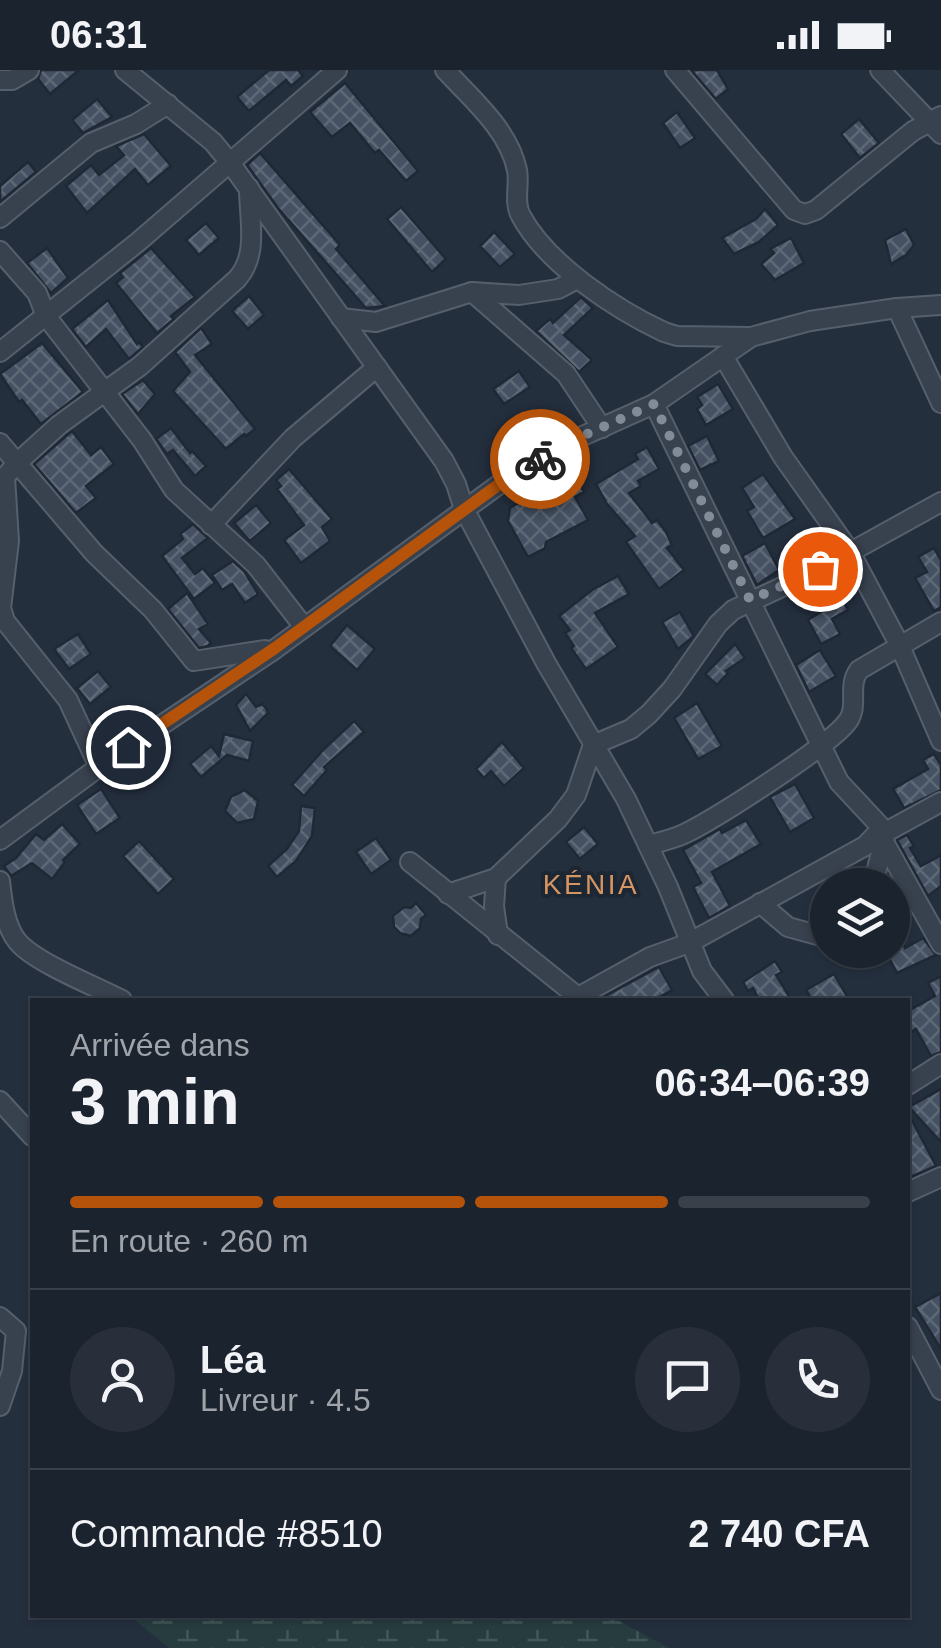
<!DOCTYPE html>
<html lang="fr">
<head>
<meta charset="utf-8">
<style>
  :root { --surface:#1b232e; --page:#282f3a; --text:#f1f3f6; --muted:#a0a4aa; --line:#39404a; --accent:#b45309 }
  body { margin:0; font-family:Helvetica,sans-serif; background:var(--page); color:var(--text); height:100vh; display:flex; flex-direction:column; font-size:38px; white-space:nowrap }
  * { box-sizing:border-box; margin:0 }
  p { font-size:32px; color:var(--muted) }
  .icon { flex:none; width:55px; height:55px; fill:none; stroke:currentColor; stroke-width:2; stroke-linecap:round; stroke-linejoin:round }
  .map { position:relative; flex:1; overflow:hidden }
  .side { position:absolute; left:30px; top:928px; width:880px; height:620px; display:flex; flex-direction:column; background:var(--surface); border-radius:0px; box-shadow:0 2px 8px #0004,0 0 0 2px var(--line) }
  .side>* { flex:none }
  .tools { position:absolute; left:810px; top:798px; display:grid; gap:20px }
  .tools a { display:grid; place-items:center; width:100px; height:100px; border-radius:50%; background:var(--surface); box-shadow:0 2px 8px #0004,0 0 0 2px var(--line); font-size:50px }
  .pin { position:absolute; display:grid; place-items:center; width:85px; height:85px; color:#fff; margin:-42px; border:5px solid #fff; border-radius:50%; box-shadow:0 2px 10px #0007 }
  .courier { position:absolute; display:grid; place-items:center; width:100px; height:100px; margin:-50px; border:8px solid #b45309; border-radius:50%; background:#fff; color:#222; box-shadow:0 2px 12px #0007 }
  .overview em { font-style:normal; font-weight:800 }
  .overview div { display:flex; flex-direction:column-reverse }
  .overview { display:flex; align-items:center; justify-content:space-between; height:170px; padding:0 40px }
  h1 { font-size:65px; font-weight:800; line-height:75px }
  .bar { display:grid; grid-template-columns:repeat(4,1fr); gap:15px 10px; align-content:center; height:120px; padding:0 40px }
  .bar i { height:12px; border-radius:8px; background:var(--line) }
  .bar .on { background:var(--accent) }
  .bar p { grid-column:span 4 }
  .line { display:flex; align-items:center; gap:25px; padding:0 40px; border-top:2px solid var(--line) }
  .line div { flex:1 }
  .round { display:grid; place-items:center; flex:none; width:105px; height:105px; border-radius:52px; background:var(--page) }
  .status { display:flex; justify-content:space-between; align-items:center; height:70px; padding:0 50px; background:var(--surface); direction:ltr }
  .status svg { height:28px; fill:currentColor }
  .map>svg:first-child { display:block }
</style>
</head>
<body>
<div class="status"><b>06:31</b><svg viewBox="0 0 49 12"><path d="M0 12V9h3v3zM5 12V6h3v6zM10 12V3h3v9zM15 12V0h3v12zM26 1h20v11H26zM47 4h2v5h-2z"/></svg></div>
<div class="map">
<svg width="941" height="1578" viewBox="0 0 941 1578">
  <defs>
    <pattern id="wetland-marsh" width="20" height="14" patternUnits="userSpaceOnUse" patternTransform="scale(2.5)"><rect width="20" height="14" fill="#263c3f"/><path d="M1 5h8M5 5V1M11 12h8M15 12V8" fill="none" stroke="#435659"/></pattern>
    <pattern id="building-cross-hatch" width="8" height="8" patternUnits="userSpaceOnUse" patternTransform="scale(2.5)"><rect width="8" height="8" fill="#455162"/><path d="M0 0l8 8M0 8l8-8" fill="none" stroke="#5d6877"/></pattern>
  </defs>
  <rect width="100%" height="100%" fill="#242f3e"/>
  <path fill="url(#wetland-marsh)" d="M134 1545H608L669 1578H169L134 1549Z"/>
  <g fill="url(#building-cross-hatch)" stroke="#1f2835" stroke-width="2.5">
    <path d="M41 0H79L50 24 38 9Z"/>
    <path d="M269 0H298L303 6 291 16 286 10 249 41 237 27Z"/>
    <path d="M691 0H717L728 19 716 29Z"/>
    <path d="M345 13 418 101 406 111 379 80 375 83 350 53 332 67 310 42Z"/>
    <path d="M97 29 112 47 83 63 72 50Z"/>
    <path d="M677 42 695 68 680 78 663 53Z"/>
    <path d="M859 49 879 73 860 88 841 64Z"/>
    <path d="M144 64 171 96 148 115 135 99 87 143 66 116 91 95 99 105 124 85 116 76Z"/>
    <path d="M260 83 340 175 336 179 385 236 366 238 278 138 247 95Z"/>
    <path d="M28 92 36 102 0 132V116Z"/>
    <path d="M401 137 446 189 432 202 387 149Z"/>
    <path d="M765 139 778 155 759 172 734 184 722 168 756 149Z"/>
    <path d="M206 153 219 168 199 185 186 170Z"/>
    <path d="M906 159 914 175 906 185 891 194 885 170Z"/>
    <path d="M494 162 515 184 500 197 480 176Z"/>
    <path d="M791 168 804 193 775 210 761 194 774 183 770 179Z"/>
    <path d="M47 178 68 208 51 223 27 193Z"/>
    <path d="M151 178 195 227 171 246 174 249 157 263 116 213 123 207 120 203Z"/>
    <path d="M249 226 264 245 248 259 232 241Z"/>
    <path d="M581 227 593 238 564 265 592 290 579 302 536 261 550 249 553 253Z"/>
    <path d="M108 230 137 274 139 272 143 277 129 289 106 259 86 277 72 259Z"/>
    <path d="M201 258 212 274 195 285 255 359 246 366 244 364 226 379 173 321 190 302 175 282Z"/>
    <path d="M42 273 83 322 41 354 22 330 19 332 0 304Z"/>
    <path d="M519 301 530 317 504 334 493 319Z"/>
    <path d="M143 310 155 324 138 344 122 324Z"/>
    <path d="M718 314 733 339 706 355 697 339 702 335 697 327Z"/>
    <path d="M171 358 190 383 192 381 206 396 195 406 173 380 167 384 156 369Z"/>
    <path d="M72 361 91 385 101 377 114 394 86 416 96 428 76 443 34 394Z"/>
    <path d="M707 366 719 391 700 400 688 376Z"/>
    <path d="M647 377 659 399 638 411 641 416 629 423 652 453 657 450 666 462 672 475 667 478 684 500 659 519 626 472 635 466 607 434 596 414 638 389 635 384Z"/>
    <path d="M289 399 332 449 322 457 330 471 301 493 284 470 304 455 277 419 281 416 276 410Z"/>
    <path d="M572 400 584 422 575 427 588 450 546 472 545 478 528 487 508 451 510 438Z"/>
    <path d="M763 404 795 449 763 468 747 441 754 437 742 418Z"/>
    <path d="M256 435 271 453 250 471 234 453Z"/>
    <path d="M193 454 208 468 182 488 195 504 203 498 215 513 194 529 162 486 183 469 180 464Z"/>
    <path d="M765 473 779 500 757 515 742 486Z"/>
    <path d="M934 478 941 490V537L934 541 915 508 927 502 918 487Z"/>
    <path d="M233 491 244 501 258 524 245 533 232 514 222 520 212 505Z"/>
    <path d="M618 506 629 524 595 543 618 577 586 599 571 578 574 576 565 563 570 560 559 546 592 520Z"/>
    <path d="M187 523 208 554 199 559 211 573 208 576 199 578 168 539Z"/>
    <path d="M842 529 848 540 832 549 840 564 821 574 808 550Z"/>
    <path d="M680 542 694 566 678 579 662 552Z"/>
    <path d="M347 555 375 579 357 600 330 576Z"/>
    <path d="M78 564 91 584 69 599 54 579Z"/>
    <path d="M735 574 745 588 726 601 728 603 717 615 705 604Z"/>
    <path d="M820 580 836 606 809 622 796 595Z"/>
    <path d="M98 601 111 617 90 634 77 618Z"/>
    <path d="M246 624 256 637 262 634 266 638 268 643 250 661 236 635Z"/>
    <path d="M697 633 722 676 698 689 674 648Z"/>
    <path d="M354 651 364 662 324 697 327 700 304 726 292 715 323 680Z"/>
    <path d="M224 664 253 671 249 691 227 685 201 707 190 694 211 676 219 686Z"/>
    <path d="M502 672 524 698 504 716 491 701 484 708 476 699Z"/>
    <path d="M934 684 941 695V720L904 738 893 719 928 699 923 690Z"/>
    <path d="M795 714 814 748 790 762 770 727Z"/>
    <path d="M101 719 120 748 96 764 77 735Z"/>
    <path d="M245 720 258 731 254 749 237 753 225 741 231 727Z"/>
    <path d="M301 736 315 738 312 766 296 791 277 807 268 796 287 779 299 761Z"/>
    <path d="M746 750 761 774 712 802 730 836 709 848 693 817 701 813 683 780 720 759 722 763Z"/>
    <path d="M62 754 80 774 63 790 65 792 52 809 32 793 11 806 4 796 16 788 36 764 44 770Z"/>
    <path d="M584 757 598 774 580 789 566 772Z"/>
    <path d="M907 765 914 776 910 778 921 796 941 785V816L928 826 897 770Z"/>
    <path d="M376 768 391 790 371 804 356 782Z"/>
    <path d="M139 771 174 809 158 824 123 786Z"/>
    <path d="M416 833 426 845 421 849 420 858 411 866 400 863 394 857 393 846 404 837 411 838Z"/>
    <path d="M923 868 936 885 897 903 886 882 902 873 905 878Z"/>
    <path d="M775 891 782 902 776 905 789 926 782 930H759L753 918 748 921 743 912Z"/>
    <path d="M659 897 672 920 654 930H598Z"/>
    <path d="M834 904 849 930H812L806 920Z"/>
    <path d="M941 906V982L931 986 916 959 908 964V941L935 926 928 913Z"/>
    <path d="M941 1019V1072L909 1037Z"/>
    <path d="M908 1043 936 1096 908 1108Z"/>
    <path d="M941 1223V1279L915 1237Z"/>
  </g>
  <g fill="none" stroke-linecap="round" stroke-linejoin="round">
    <g stroke="#565f6c" stroke-width="22">
      <g id="minor">
        <path d="M125 0 213 72 231 94 444 391 456 414 464 439 546 593 626 729 668 817 702 901 724 930"/>
        <path d="M445 0C471 28 509 60 517 100 520 115 513 132 521 146 547 194 615 239 664 262L677 266 750 267"/>
        <path d="M675 0 794 140 805 144 816 140 913 61 941 46"/>
        <path d="M880 0 941 64"/>
        <path d="M0 10H12L29 0"/>
        <path d="M0 148 91 73 136 54 168 34"/>
        <path d="M0 181 37 223 46 246 142 370 174 420 256 495 304 557"/>
        <path d="M472 222 566 304 602 358"/>
        <path d="M897 238 941 333"/>
        <path d="M341 248 376 252 472 222 519 225 558 219 577 209"/>
        <path d="M0 282 138 172 337 0"/>
        <path d="M723 286 783 387 849 480 899 574 941 671"/>
        <path d="M0 373 17 393 59 355 140 296 237 209C259 185 249 149 249 118"/>
        <path d="M211 455 293 368 377 297"/>
        <path d="M99 697 68 630 5 551 1 538 9 471 5 407 17 393 94 483 153 540 194 591 265 580"/>
        <path d="M0 770 99 697 275 579 509 407 576 369 654 334 751 267 810 251 897 238 941 235"/>
        <path d="M884 772 941 874"/>
        <path d="M648 775C661 772 674 769 686 763 716 748 830 676 848 651 859 635 847 616 859 600L941 552"/>
        <path d="M410 792 578 927 650 887 689 873 865 776 882 758 839 712 654 334"/>
        <path d="M496 808 494 836 498 865"/>
        <path d="M0 811C2 830 5 857 18 872 36 893 95 916 122 930"/>
        <path d="M873 815 886 762 941 732"/>
        <path d="M448 824 496 808 558 749 576 725 593 675 631 659 649 644 672 619 718 554 733 540 820 499 941 432"/>
        <path d="M760 833 788 857 828 868"/>
        <path d="M908 1015 941 994"/>
        <path d="M0 1031 32 1066"/>
        <path d="M908 1122 941 1107"/>
        <path d="M0 1247 16 1261 12 1301 0 1336"/>
        <path d="M908 1257 941 1320"/>
      </g>
    </g>
    <use href="#minor" stroke="#38414e" stroke-width="18"/>
  </g>
  <g fill="none" stroke-linecap="round" stroke-linejoin="round">
    <path stroke="#828b98" stroke-width="10" stroke-dasharray="0 18" d="M540 389 576 369 654 334 750 530 820 499"/>
    <path stroke="#b45309" stroke-width="12" d="M128 677 275 578 509 407 540 389"/>
  </g>
  <g text-anchor="middle" dominant-baseline="central" stroke-width="8" stroke-linejoin="round" paint-order="stroke">
    <g font-size="28" letter-spacing="2.5" fill="#d59563" stroke="#1d2633">
      <text x="591" y="814">KÉNIA</text>
    </g>
  </g>
</svg>
<div class="tools">
<a><svg class="icon" aria-label="layers" viewBox="0 0 24 24"><path d="M12 4l9 5-9 5-9-5zM3 14l9 5 9-5"/></svg></a>
</div>
<div class="pin" style="left:820px;top:499px;background:#ea580c"><svg class="icon" aria-label="bag" viewBox="0 0 24 24"><path d="M5 8h14l-1 12H6zM9 8a3 3 0 0 1 6 0"/></svg></div>
<div class="pin" style="left:128px;top:677px;background:#1f2937"><svg class="icon" aria-label="home" viewBox="0 0 24 24"><path d="M3 11l9-7 9 7M6 9v11h12V9"/></svg></div>
<div class="courier" style="left:540px;top:389px"><svg class="icon" aria-label="bike" viewBox="0 0 24 24"><circle cx="6" cy="16" r="4"/><circle cx="18" cy="16" r="4"/><path d="M6 16l4-8h5l3 8M10 8l3 8H6M13 5h3"/></svg></div>
<section class="side">
<div class="overview"><div><h1>3 min</h1><p>Arrivée dans</p></div><em>06:34–06:39</em></div>
<div class="bar"><i class="on"></i><i class="on"></i><i class="on"></i><i></i><p>En route · 260 m</p></div>
<div class="line" style="height:180px"><a class="round"><svg class="icon" aria-label="person" viewBox="0 0 24 24"><circle cx="12" cy="8" r="4"/><path d="M4 21q1-7 8-7t8 7"/></svg></a><div><b>Léa</b><p>Livreur · 4.5</p></div><a class="round"><svg class="icon" aria-label="chat" viewBox="0 0 24 24"><path d="M4 5h16v11H9l-5 4z"/></svg></a><a class="round"><svg class="icon" aria-label="phone" viewBox="0 0 24 24"><path d="M5 4h4l2 5-3 2q2 4 5 5l2-3 5 2v4C11 20 4 13 5 4z"/></svg></a></div>
<div class="line" style="height:130px"><div>Commande #8510</div><b>2 740 CFA</b></div>
</section>
</div>
</body>
</html>
